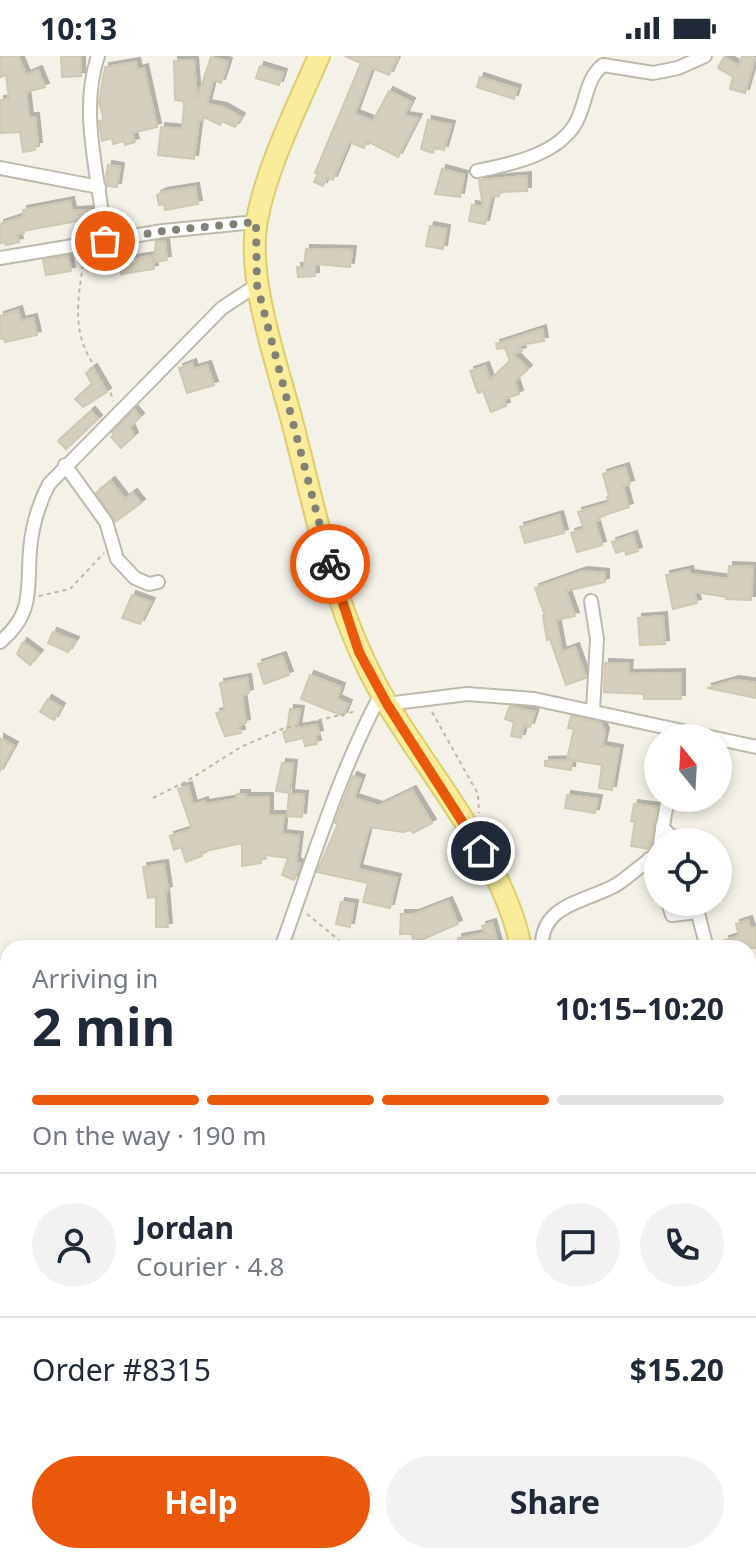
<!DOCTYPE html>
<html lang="en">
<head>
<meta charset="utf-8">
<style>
  :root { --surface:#fff; --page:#f2f2f3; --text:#1f2937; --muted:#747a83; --line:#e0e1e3; --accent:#ea580c }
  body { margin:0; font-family:"Noto Sans",sans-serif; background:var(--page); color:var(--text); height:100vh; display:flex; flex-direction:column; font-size:30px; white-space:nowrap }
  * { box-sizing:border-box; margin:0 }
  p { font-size:26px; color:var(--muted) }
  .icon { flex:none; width:44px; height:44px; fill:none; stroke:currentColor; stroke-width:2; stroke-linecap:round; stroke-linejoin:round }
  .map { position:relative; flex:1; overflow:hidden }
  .drawer { position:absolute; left:0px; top:884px; width:756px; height:624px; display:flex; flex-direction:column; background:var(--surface); border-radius:24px 24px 0 0; box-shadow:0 4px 12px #0003 }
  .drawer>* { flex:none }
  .needle { width:52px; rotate:342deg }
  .tools { position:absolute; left:644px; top:668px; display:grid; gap:16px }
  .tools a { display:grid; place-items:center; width:88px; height:88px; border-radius:50%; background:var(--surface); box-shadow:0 4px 12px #0003; font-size:40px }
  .pin { position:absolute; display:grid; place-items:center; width:68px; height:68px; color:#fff; margin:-34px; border:4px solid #fff; border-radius:50%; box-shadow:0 2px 8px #0007 }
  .courier { position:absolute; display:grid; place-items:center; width:80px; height:80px; margin:-40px; border:6px solid #ea580c; border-radius:50%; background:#fff; color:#222; box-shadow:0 2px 10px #0007 }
  .summary em { font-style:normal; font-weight:700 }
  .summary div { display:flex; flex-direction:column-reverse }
  .summary { display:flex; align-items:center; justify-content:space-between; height:136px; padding:0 32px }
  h1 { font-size:52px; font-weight:700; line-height:60px }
  .bar { display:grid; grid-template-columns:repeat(4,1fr); gap:12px 8px; align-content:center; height:96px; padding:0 32px }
  .bar i { height:10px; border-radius:6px; background:var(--line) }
  .bar .on { background:var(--accent) }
  .bar p { grid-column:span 4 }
  .line { display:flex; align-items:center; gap:20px; padding:0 32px; border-top:2px solid var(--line) }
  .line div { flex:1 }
  .round { display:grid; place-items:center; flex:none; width:84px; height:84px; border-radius:42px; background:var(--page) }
  .action { display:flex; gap:16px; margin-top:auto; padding:16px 32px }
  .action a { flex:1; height:92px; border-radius:48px; background:var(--accent); color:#fff; font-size:32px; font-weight:700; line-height:92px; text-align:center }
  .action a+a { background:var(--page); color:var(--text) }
  .status { display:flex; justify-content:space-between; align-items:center; height:56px; padding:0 40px; background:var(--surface); direction:ltr }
  .status svg { height:22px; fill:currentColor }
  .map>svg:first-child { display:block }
</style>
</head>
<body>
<div class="status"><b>10:13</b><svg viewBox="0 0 49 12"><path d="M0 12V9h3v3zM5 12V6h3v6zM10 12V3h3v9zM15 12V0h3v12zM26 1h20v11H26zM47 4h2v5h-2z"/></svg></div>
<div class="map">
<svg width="756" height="1508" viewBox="0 0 756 1508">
  <defs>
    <filter id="shadow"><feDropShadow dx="4" dy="-4" stdDeviation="0" flood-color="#0004"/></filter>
  </defs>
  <rect width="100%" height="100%" fill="#f3f1e8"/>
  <g fill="#d4cfbe" stroke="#cfc8b2" stroke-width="2" filter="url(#shadow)">
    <path d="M0 0H18L26 19 38 14 45 31 26 36 29 61H35L38 90H35V94L23 96 20 76 0 77V44L9 43 6 19 0 21Z"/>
    <path d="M61 0H81V20L62 21Z"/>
    <path d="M345 0H398L389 19 372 12 355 58 373 65 389 35 411 46 404 60 418 62 398 101 367 85 364 92 349 86 333 124 327 121 323 130 314 126 318 118 315 117 361 7Z"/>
    <path d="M742 0 755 2 745 37 730 33 733 21 718 12 724 1 739 10Z"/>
    <path d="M211 1 228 6 221 27 213 24 207 48 223 51 241 61 235 71 222 65 220 69 204 61 203 65 199 64 194 103 158 99 161 71 182 73 184 49 183 45 175 44 174 5 194 4 197 43Z"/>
    <path d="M136 6 138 14 144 12 157 71 132 77 135 86 125 89 124 85 113 88 112 82 102 85 99 65 104 64 99 46 105 11Z"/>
    <path d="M260 10 283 17 279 29 256 22Z"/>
    <path d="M480 21 517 33 514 43 477 31Z"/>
    <path d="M428 64 451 69 444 94 434 91 433 97 421 93Z"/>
    <path d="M108 109 120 111 117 131 108 130 106 121Z"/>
    <path d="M442 113 464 119 460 141 435 138Z"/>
    <path d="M527 120V135L499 136V140L491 141 485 168 469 165 472 149 483 151 479 124Z"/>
    <path d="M195 131 198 148 165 154 164 148 159 149 157 139 163 136Z"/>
    <path d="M70 145 72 155 92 154 94 162 23 175 24 177 17 178 19 186 6 189 5 186 0 187V168L24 160 23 154Z"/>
    <path d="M430 170 446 173 443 193 426 190Z"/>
    <path d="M156 185 165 186 167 204 154 206Z"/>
    <path d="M306 193 352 194 350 211 315 208V220L298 221 297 211H304Z"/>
    <path d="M68 200 71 215 46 219 43 204Z"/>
    <path d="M152 200 154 213 121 218 119 205Z"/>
    <path d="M18 254 21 265 33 262 37 279 5 286 4 282 0 283V260Z"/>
    <path d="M542 273 544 285 520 289 522 295 513 298 528 313 515 325 519 338 504 343 506 350 491 356 483 335 478 337 470 315 485 310 490 324 510 305 505 292 497 293 496 288Z"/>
    <path d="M192 307 194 313 207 309 214 329 187 337 179 312Z"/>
    <path d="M93 312 107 336 83 351 75 343 92 328 86 317Z"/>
    <path d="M134 354 140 361 130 371 134 380 121 392 111 381 114 379 112 376Z"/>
    <path d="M91 355 98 363 66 393 58 385Z"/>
    <path d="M625 411 630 428 623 430 629 451 599 461 600 464 595 465 602 489 577 496 571 477 584 473 578 456 609 447 607 441 609 440 603 418Z"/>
    <path d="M111 425 125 443 133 437 141 447 115 466 96 437Z"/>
    <path d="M559 459 564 477 525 487 520 471Z"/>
    <path d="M633 479 638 495 626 499 625 494 616 497 612 486Z"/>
    <path d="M729 510 753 511 751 544 726 543 727 541 694 536 697 547 673 553 666 519 689 514 690 518 728 523Z"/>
    <path d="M583 515 605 517V526L566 535 575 560 556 564 562 596 575 591 586 622 566 629 550 583 547 584 543 560H545L535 532Z"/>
    <path d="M132 539 151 546 140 568 122 562Z"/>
    <path d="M663 560 665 588 640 589 638 562Z"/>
    <path d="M53 576 75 585 68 596 48 587Z"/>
    <path d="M23 586 39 598 30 609 17 598Z"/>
    <path d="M282 600 289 619 264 628 258 608Z"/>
    <path d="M605 607 629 608 628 618 681 617V643H644V638L604 636Z"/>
    <path d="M310 619 341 631 337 643 348 648 343 660 301 643Z"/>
    <path d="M247 622 249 637 242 639 246 667 239 669 241 677 225 680 216 657 225 654 220 627Z"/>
    <path d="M735 624 756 627V642L707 632Z"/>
    <path d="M48 643 61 651 54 664 40 656Z"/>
    <path d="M510 650 535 656 530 671 524 669 521 682 511 680 514 666 505 663Z"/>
    <path d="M290 653 300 654 297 672 317 669 319 678 315 679 317 688 305 690 303 682 286 686 283 676 287 675Z"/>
    <path d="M571 660 601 667 605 676 602 690 619 693 612 734 599 732 602 709 572 704 571 714 545 710V705L571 704 567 703 574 673 568 672Z"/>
    <path d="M0 682 14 690 0 715Z"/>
    <path d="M282 707 293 708 290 737 276 735Z"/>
    <path d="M353 720 361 723 354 742 379 750 412 734 432 767 413 777 411 774 403 776 369 771 358 813 397 822 390 852 363 846 368 827 317 816 338 768 335 767Z"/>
    <path d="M188 730 193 749 204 745 205 748 236 743 237 738H246V741H269V759H284L282 778 299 780 296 806 300 808 294 824 282 819 288 802 265 799 266 802 260 803 261 807 242 810V787L201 796 202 800 186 806 181 791 174 794 170 780 192 773 178 733Z"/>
    <path d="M289 738 304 739 302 761 287 760Z"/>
    <path d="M567 739 598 743 595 757 565 752Z"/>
    <path d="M634 748 657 751 649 793 631 790 635 766 631 765Z"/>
    <path d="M164 808 168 834 165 835 168 871H156V841L148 842 143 811Z"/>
    <path d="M448 845 458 868 414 887 412 878H400L401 858H415Z"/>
    <path d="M341 846 354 848 350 871 336 868Z"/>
    <path d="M748 864 751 873 756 871V892H727L725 884 739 880 736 868Z"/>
    <path d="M492 867 499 892H460L458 882 485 877 482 870Z"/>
  </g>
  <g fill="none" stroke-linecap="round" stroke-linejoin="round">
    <g stroke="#bebaab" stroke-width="16">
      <g id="minor">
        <path d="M98 0C78 59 101 125 105 185"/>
        <path d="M0 112 99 131"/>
        <path d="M477 115C513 108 565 97 579 60 587 41 587 22 603 9L653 17 678 12 705 0"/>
        <path d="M0 202 163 175 256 166"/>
        <path d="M65 409 106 466 117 503 135 522 149 528 158 526"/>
        <path d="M591 545 597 583 593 654"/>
        <path d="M0 586C34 558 27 534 30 494 32 470 38 449 49 428L222 252 257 229"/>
        <path d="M387 648 467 638 534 643 756 691"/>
        <path d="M662 771 677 786"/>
        <path d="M660 786 668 742"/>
        <path d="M649 803 658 819"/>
        <path d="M668 846 672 859 697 856"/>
        <path d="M695 846 707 892"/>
        <path d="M281 892C312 807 338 718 381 638"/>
        <path d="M542 892C540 848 586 846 616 829 630 820 642 808 656 799L658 794"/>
        <path d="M748 1009 756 1007"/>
        <path d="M748 1192H756"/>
        <path d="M0 1281 8 1293"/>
        <path d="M748 1344H756"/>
        <path d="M748 1480 756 1479"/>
        <path d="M0 1483 8 1485"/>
        <path d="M104 1500 108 1508"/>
        <path d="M26 1508 27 1500"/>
        <path d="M213 1508 214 1500"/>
      </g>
    </g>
    <g stroke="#ddcd6c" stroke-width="24">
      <g id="primary">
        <path d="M319 0C297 51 267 110 257 164 246 223 277 307 292 365 316 457 334 556 382 639 427 717 505 804 521 892"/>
        <path d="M458 1508 459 1500"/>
      </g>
    </g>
    <g stroke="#bfb89d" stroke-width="2" stroke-dasharray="4 4" stroke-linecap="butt">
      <path d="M84 201C80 233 72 264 86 295 94 313 109 325 113 345"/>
      <path d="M39 540 70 533 104 497"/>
      <path d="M432 656 478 738 479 757"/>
      <path d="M153 742 187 725 241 691 282 673 357 655"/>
      <path d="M307 858 349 892"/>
    </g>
    <use href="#minor" stroke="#fff" stroke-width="12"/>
    <use href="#primary" stroke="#f9ed9b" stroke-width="20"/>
  </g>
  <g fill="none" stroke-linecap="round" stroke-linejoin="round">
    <path stroke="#838075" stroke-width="8" stroke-dasharray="0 14.4" d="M105 185 163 175 256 166 257 229 330 508"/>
    <path stroke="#ea580c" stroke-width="10" d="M330 508 359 596 387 648 481 795"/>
  </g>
</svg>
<div class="tools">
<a><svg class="needle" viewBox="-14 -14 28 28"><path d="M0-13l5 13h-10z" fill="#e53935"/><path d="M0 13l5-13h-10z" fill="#747a83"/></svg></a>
<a><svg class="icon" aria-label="locate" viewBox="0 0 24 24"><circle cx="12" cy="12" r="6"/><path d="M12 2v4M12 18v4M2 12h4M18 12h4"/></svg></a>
</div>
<div class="pin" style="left:105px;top:185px;background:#ea580c"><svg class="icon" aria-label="bag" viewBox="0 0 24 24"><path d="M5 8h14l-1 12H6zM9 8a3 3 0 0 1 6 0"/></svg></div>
<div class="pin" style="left:481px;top:795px;background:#1f2937"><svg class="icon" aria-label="home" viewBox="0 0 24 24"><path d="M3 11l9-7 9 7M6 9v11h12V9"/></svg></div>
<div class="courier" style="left:330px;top:508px"><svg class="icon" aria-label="bike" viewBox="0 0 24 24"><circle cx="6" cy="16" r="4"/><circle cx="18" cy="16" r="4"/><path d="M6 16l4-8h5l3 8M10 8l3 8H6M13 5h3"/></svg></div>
<section class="drawer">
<div class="summary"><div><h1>2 min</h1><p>Arriving in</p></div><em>10:15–10:20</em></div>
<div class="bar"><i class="on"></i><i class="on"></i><i class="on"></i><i></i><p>On the way · 190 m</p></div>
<div class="line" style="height:144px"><a class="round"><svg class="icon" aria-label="person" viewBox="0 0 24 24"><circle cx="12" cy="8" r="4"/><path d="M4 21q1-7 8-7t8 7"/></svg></a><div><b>Jordan</b><p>Courier · 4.8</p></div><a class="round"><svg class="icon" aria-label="chat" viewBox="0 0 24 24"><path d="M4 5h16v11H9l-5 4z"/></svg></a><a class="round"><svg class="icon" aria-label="phone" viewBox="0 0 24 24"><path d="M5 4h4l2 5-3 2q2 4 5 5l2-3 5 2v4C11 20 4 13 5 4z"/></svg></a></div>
<div class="line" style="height:104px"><div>Order #8315</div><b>$15.20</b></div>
<div class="action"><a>Help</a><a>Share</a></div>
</section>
</div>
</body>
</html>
